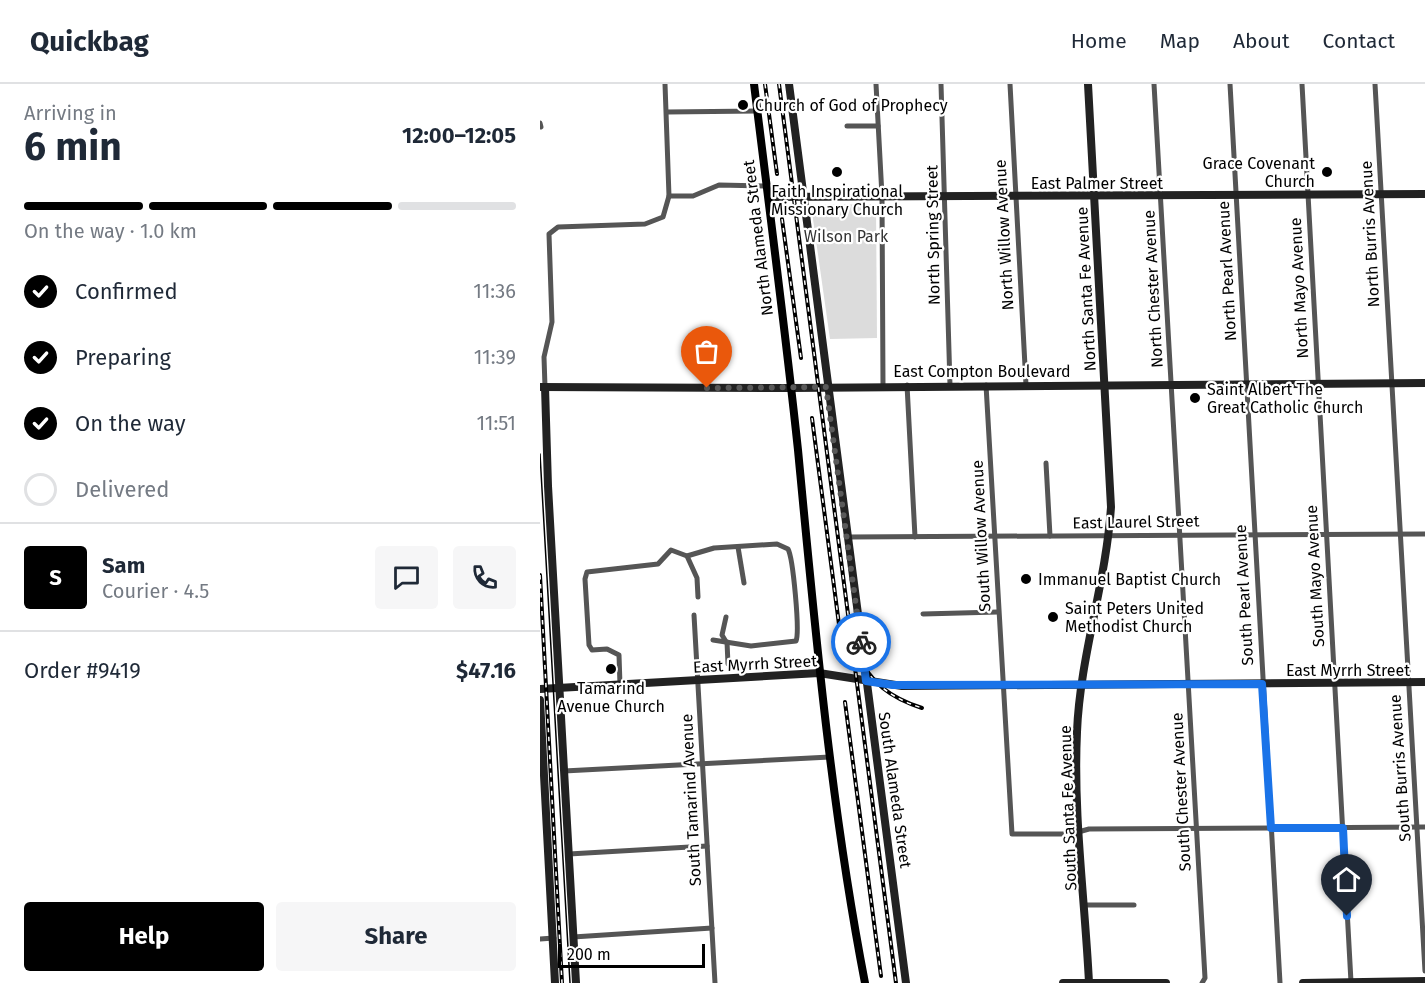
<!DOCTYPE html>
<html lang="en">
<head>
<meta charset="utf-8">
<style>
  :root { --surface:#fff; --page:#f6f6f7; --text:#1f2937; --muted:#747a83; --line:#e0e1e3; --accent:#000 }
  body { margin:0; font-family:"Fira Sans",sans-serif; background:var(--page); color:var(--text); height:100vh; display:flex; flex-direction:column; font-size:22px; white-space:nowrap }
  * { box-sizing:border-box; margin:0 }
  p { font-size:20px; color:var(--muted) }
  .icon { flex:none; width:33px; height:33px; fill:none; stroke:currentColor; stroke-width:2; stroke-linecap:round; stroke-linejoin:round }
  .map { position:relative; flex:1; overflow:hidden }
  .details { display:flex; flex-direction:column; background:var(--surface); width:540px }
  .details>* { flex:none }
  .scale { position:absolute; left:18px; bottom:15px; width:147px; box-sizing:border-box; padding-left:6px; border:3px solid #000; border-top:0; font-size:16px; line-height:21px; white-space:nowrap; color:#000; -webkit-text-stroke:4px #fff; paint-order:stroke }
  .pin { position:absolute; display:grid; place-items:center; width:51px; height:51px; color:#fff; margin:-62px -26px; border-radius:50% 50% 50% 0; rotate:-45deg; box-shadow:0 0 6px #0007 }
  .pin .icon { rotate:45deg }
  .courier { position:absolute; display:grid; place-items:center; width:60px; height:60px; margin:-30px; border:4px solid #1a73e8; border-radius:50%; background:#fff; color:#222; box-shadow:0 2px 8px #0007 }
  .overview em { font-style:normal; font-weight:700 }
  .overview div { display:flex; flex-direction:column-reverse }
  .overview { display:flex; align-items:center; justify-content:space-between; height:102px; padding:0 24px }
  h1 { font-size:39px; font-weight:700; line-height:45px }
  .bar { display:grid; grid-template-columns:repeat(4,1fr); gap:9px 6px; align-content:center; height:72px; padding:0 24px }
  .bar i { height:8px; border-radius:4px; background:var(--line) }
  .bar .current { background:var(--accent) }
  .bar p { grid-column:span 4 }
  .line { display:flex; align-items:center; gap:15px; padding:0 24px; border-top:2px solid var(--line) }
  .line div { flex:1 }
  .round { display:grid; place-items:center; flex:none; width:63px; height:63px; border-radius:6px; background:var(--page) }
  ol { padding:0 24px; list-style:none }
  li { display:flex; align-items:center; gap:18px; height:66px }
  li p { margin-inline-start:auto }
  li .icon { padding:6px; border-radius:50%; background:var(--accent); color:#fff; stroke-width:4 }
  li:last-child { color:var(--muted) }
  li i { width:33px; height:33px; border:3px solid var(--line); border-radius:50% }
  .button { display:flex; gap:12px; margin-top:auto; padding:12px 24px }
  .button a { flex:1; height:69px; border-radius:6px; background:var(--accent); color:#fff; font-size:24px; font-weight:700; line-height:69px; text-align:center }
  .button a+a { background:var(--page); color:var(--text) }
  header { display:flex; align-items:center; gap:36px; box-sizing:border-box; height:84px; padding:0 30px; background:var(--surface); border-bottom:2px solid var(--line) }
  header strong { font-size:28px }
  nav { display:flex; gap:33px; margin-inline-start:auto; font-size:21px }
  main { display:flex; flex:1; min-height:0 }
  .map>svg:first-child { display:block }
</style>
</head>
<body>
<header>
<strong>Quickbag</strong>
<nav><a>Home</a><a>Map</a><a>About</a><a>Contact</a></nav>
</header>
<main>
<section class="details">
<div class="overview"><div><h1>6 min</h1><p>Arriving in</p></div><em>12:00–12:05</em></div>
<div class="bar"><i class="current"></i><i class="current"></i><i class="current"></i><i></i><p>On the way · 1.0 km</p></div>
<ol>
<li><svg class="icon" aria-label="check" viewBox="0 0 24 24"><path d="M5 12l5 5 9-10"/></svg>Confirmed<p>11:36</p></li>
<li><svg class="icon" aria-label="check" viewBox="0 0 24 24"><path d="M5 12l5 5 9-10"/></svg>Preparing<p>11:39</p></li>
<li><svg class="icon" aria-label="check" viewBox="0 0 24 24"><path d="M5 12l5 5 9-10"/></svg>On the way<p>11:51</p></li>
<li><i></i>Delivered</li>
</ol>
<div class="line" style="height:108px"><b class="round" style="background:var(--accent);color:#fff">S</b><div><b>Sam</b><p>Courier · 4.5</p></div><a class="round"><svg class="icon" aria-label="chat" viewBox="0 0 24 24"><path d="M4 5h16v11H9l-5 4z"/></svg></a><a class="round"><svg class="icon" aria-label="phone" viewBox="0 0 24 24"><path d="M5 4h4l2 5-3 2q2 4 5 5l2-3 5 2v4C11 20 4 13 5 4z"/></svg></a></div>
<div class="line" style="height:78px"><div>Order #9419</div><b>$47.16</b></div>
<div class="button"><a>Help</a><a>Share</a></div>
</section>
<div class="map">
<svg width="885" height="899" viewBox="0 0 885 899">
  <rect width="100%" height="100%" fill="#fff"/>
  <path fill="#dcdcdc" d="M336 120 337 254 290 255 271 121Z"/>
  <g fill="none" stroke-linecap="round" stroke-linejoin="round">
    <g stroke="#555" stroke-width="5">
      <path d="M336 0 342 112 343 301"/>
      <path d="M401 0 410 301"/>
      <path d="M470 0 486 301"/>
      <path d="M614 0 665 894 662 899"/>
      <path d="M690 0 740 899"/>
      <path d="M762 0 811 898"/>
      <path d="M835 0 885 887"/>
      <path d="M127 28 218 27"/>
      <path d="M0 39 1 43"/>
      <path d="M307 42H338"/>
      <path d="M129 112H153L179 101 227 102"/>
      <path d="M367 301 375 453"/>
      <path d="M446 301 472 750H531L549 745 885 743"/>
      <path d="M5 303 4 273 12 238 9 150 18 143 105 140 123 133 129 112 125 0"/>
      <path d="M506 379 510 452"/>
      <path d="M308 453 885 450"/>
      <path d="M198 463 204 499"/>
      <path d="M147 472 157 494 158 513"/>
      <path d="M383 530 458 528"/>
      <path d="M154 531 175 899"/>
      <path d="M185 556 182 551 186 533"/>
      <path d="M187 558 188 580"/>
      <path d="M80 601 79 571 67 565 52 566 49 561 45 495 47 488 118 480 131 466 147 472 174 464 237 460 248 465C253 474 260 547 256 557L211 562 173 556"/>
      <path d="M24 687 290 673"/>
      <path d="M29 770 167 762"/>
      <path d="M544 821H594"/>
      <path d="M33 853 172 844"/>
      <path d="M0 855 14 854"/>
    </g>
    <g stroke="#222" stroke-width="8">
      <path d="M249 0 366 899"/>
      <path d="M548 0 571 423C566 499 540 572 537 648 533 731 545 816 549 899"/>
      <path d="M229 113 885 110"/>
      <path d="M0 303 251 304 885 299"/>
      <path d="M5 303 8 402 36 899"/>
      <path d="M0 605 279 589 362 602 885 598"/>
      <path d="M0 616 15 899"/>
      <path d="M523 899H626"/>
      <path d="M763 899 885 897"/>
    </g>
    <path stroke="#000" stroke-width="8" d="M214 0C229 122 245 244 258 366 275 545 291 723 325 899"/>
    <path stroke="#000" stroke-width="1.5" d="M0 370 30 899"/>
    <g stroke="#000" stroke-width="4">
      <g id="rail">
        <path d="M225 0 237 90"/>
        <path d="M239 0 356 899"/>
        <path d="M242 135 261 274"/>
        <path d="M272 334 303 571"/>
        <path d="M0 491 22 899"/>
        <path d="M317 569C330 599 351 614 382 624"/>
        <path d="M305 618 341 892"/>
      </g>
    </g>
    <use href="#rail" stroke="#fff" stroke-width="1.5" stroke-dasharray="4.5" stroke-linecap="butt"/>
  </g>
  <g fill="none" stroke-linecap="round" stroke-linejoin="round">
    <path stroke="#595959" stroke-width="6" stroke-dasharray="0 10.8" d="M167 304 286 303 321 558"/>
    <path stroke="#1a73e8" stroke-width="8" d="M321 558 326 597 353 601 722 600 731 744H803L807 832"/>
  </g>
  <g fill="#000" stroke="#fff" stroke-width="2">
    <circle cx="203" cy="21" r="6"/>
    <circle cx="297" cy="88" r="6"/>
    <circle cx="787" cy="88" r="6"/>
    <circle cx="655" cy="314" r="6"/>
    <circle cx="486" cy="495" r="6"/>
    <circle cx="513" cy="533" r="6"/>
    <circle cx="71" cy="585" r="6"/>
  </g>
  <g text-anchor="middle" dominant-baseline="central" stroke-width="4.5" stroke-linejoin="round" paint-order="stroke">
    <g font-size="16" fill="#000" stroke="#fff" text-anchor="start">
      <text x="215" y="21">Church of God of Prophecy</text>
      <text x="775" y="79" text-anchor="end">Grace Covenant<tspan x="775" dy="18">Church</tspan></text>
      <text x="297" y="107" text-anchor="middle">Faith Inspirational<tspan x="297" dy="18">Missionary Church</tspan></text>
      <text x="667" y="305">Saint Albert The<tspan x="667" dy="18">Great Catholic Church</tspan></text>
      <text x="498" y="495">Immanuel Baptist Church</text>
      <text x="525" y="524">Saint Peters United<tspan x="525" dy="18">Methodist Church</tspan></text>
      <text x="71" y="604" text-anchor="middle">Tamarind<tspan x="71" dy="18">Avenue Church</tspan></text>
    </g>
    <g font-size="16" fill="#000" stroke="#fff">
      <text x="557" y="99">East Palmer Street</text>
      <text transform="translate(830 150) rotate(-93)">North Burris Avenue</text>
      <text transform="translate(393 151) rotate(-91)">North Spring Street</text>
      <text transform="translate(464 151) rotate(-93)">North Willow Avenue</text>
      <text transform="translate(218 154) rotate(-97)">North Alameda Street</text>
      <text transform="translate(687 187) rotate(-93)">North Pearl Avenue</text>
      <text transform="translate(759 204) rotate(-93)">North Mayo Avenue</text>
      <text transform="translate(546 205) rotate(-93)">North Santa Fe Avenue</text>
      <text transform="translate(613 205) rotate(-93)">North Chester Avenue</text>
      <text x="442" y="287">East Compton Boulevard</text>
      <text transform="translate(596 438) rotate(-1)">East Laurel Street</text>
      <text transform="translate(441 452) rotate(-93)">South Willow Avenue</text>
      <text transform="translate(775 492) rotate(-93)">South Mayo Avenue</text>
      <text transform="translate(704 511) rotate(-93)">South Pearl Avenue</text>
      <text transform="translate(215 580) rotate(-3)">East Myrrh Street</text>
      <text x="808" y="586">East Myrrh Street</text>
      <text transform="translate(860 684) rotate(-94)">South Burris Avenue</text>
      <text transform="translate(355 706) rotate(82)">South Alameda Street</text>
      <text transform="translate(641 708) rotate(-93)">South Chester Avenue</text>
      <text transform="translate(151 716) rotate(-93)">South Tamarind Avenue</text>
      <text transform="translate(528 724) rotate(-92)">South Santa Fe Avenue</text>
    </g>
    <g font-size="16" fill="#333" stroke="#fff">
      <text x="306" y="152">Wilson Park</text>
    </g>
  </g>
</svg>
<div class="scale">200 m</div>
<div class="pin" style="left:167px;top:304px;background:#ea580c"><svg class="icon" aria-label="bag" viewBox="0 0 24 24"><path d="M5 8h14l-1 12H6zM9 8a3 3 0 0 1 6 0"/></svg></div>
<div class="pin" style="left:807px;top:832px;background:#1f2937"><svg class="icon" aria-label="home" viewBox="0 0 24 24"><path d="M3 11l9-7 9 7M6 9v11h12V9"/></svg></div>
<div class="courier" style="left:321px;top:558px"><svg class="icon" aria-label="bike" viewBox="0 0 24 24"><circle cx="6" cy="16" r="4"/><circle cx="18" cy="16" r="4"/><path d="M6 16l4-8h5l3 8M10 8l3 8H6M13 5h3"/></svg></div>
</div>
</main>
</body>
</html>
